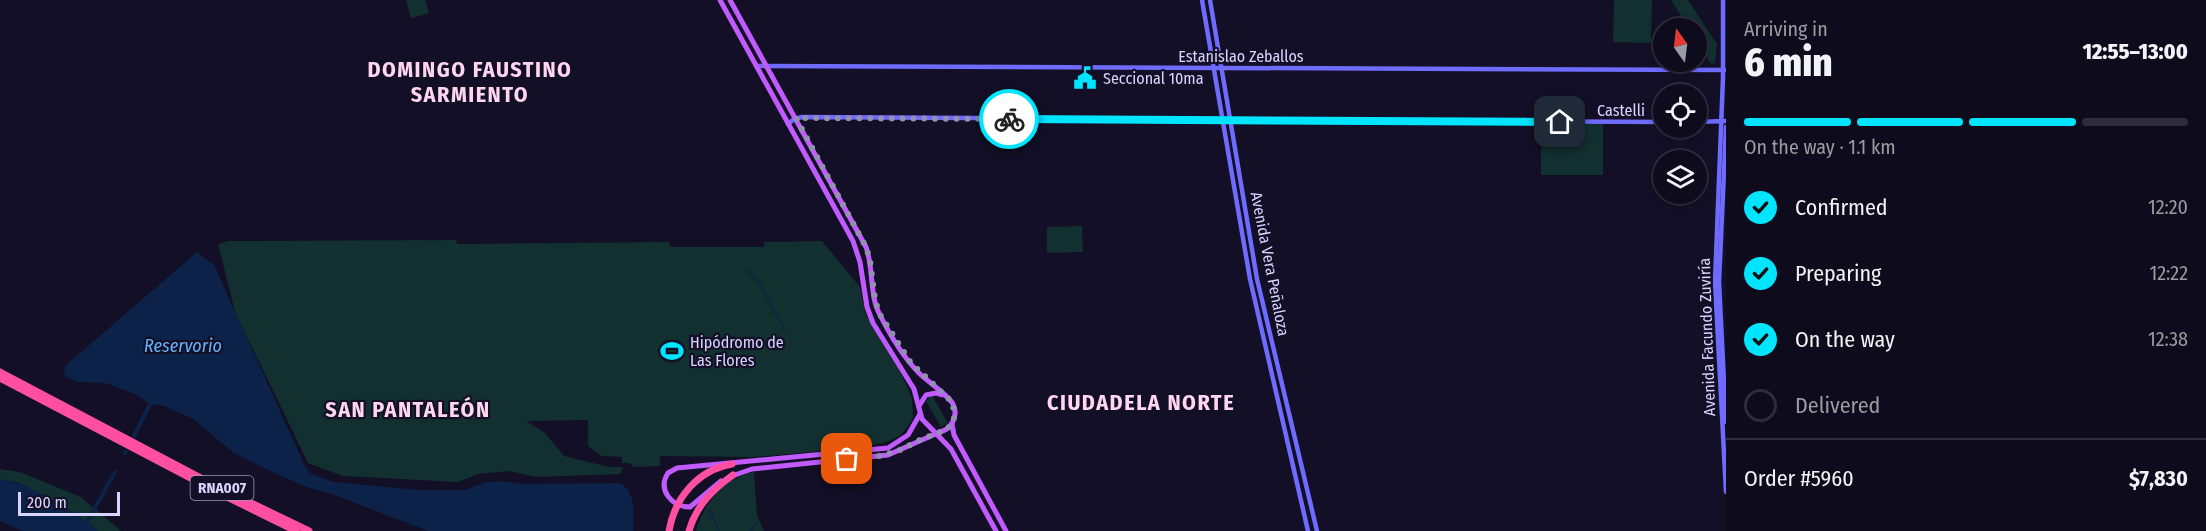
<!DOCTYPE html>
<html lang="en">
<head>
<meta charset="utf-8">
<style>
  :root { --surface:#0e0b1c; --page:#1c1929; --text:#f1f3f6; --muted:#9b9ba3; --line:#2e2b3b; --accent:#00e5ff }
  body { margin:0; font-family:"Fira Sans Condensed",sans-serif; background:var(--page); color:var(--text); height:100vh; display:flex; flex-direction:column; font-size:22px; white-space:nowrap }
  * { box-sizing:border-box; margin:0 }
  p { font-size:20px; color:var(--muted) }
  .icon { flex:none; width:33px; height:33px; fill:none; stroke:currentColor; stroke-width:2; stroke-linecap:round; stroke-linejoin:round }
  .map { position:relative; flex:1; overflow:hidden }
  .panel { display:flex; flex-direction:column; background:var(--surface); width:480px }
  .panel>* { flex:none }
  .needle { width:39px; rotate:346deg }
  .buttons { position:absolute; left:1653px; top:18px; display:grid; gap:12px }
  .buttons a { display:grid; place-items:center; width:54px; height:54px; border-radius:50%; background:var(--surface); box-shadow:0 3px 9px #0003,0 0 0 2px var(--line); font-size:30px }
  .scale { position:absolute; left:18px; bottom:15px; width:102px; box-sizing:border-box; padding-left:6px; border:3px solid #d9d4ff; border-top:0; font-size:16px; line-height:21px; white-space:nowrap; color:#d9d4ff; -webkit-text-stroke:4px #130f26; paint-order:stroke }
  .pin { position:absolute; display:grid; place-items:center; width:51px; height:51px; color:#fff; margin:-26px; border-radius:12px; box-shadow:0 3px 9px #0006 }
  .courier { position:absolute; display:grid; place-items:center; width:60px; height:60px; margin:-30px; border:4px solid #00e5ff; border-radius:50%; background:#fff; color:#222; box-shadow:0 2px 8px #0007 }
  .summary em { font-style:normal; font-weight:800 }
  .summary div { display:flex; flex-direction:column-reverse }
  .summary { display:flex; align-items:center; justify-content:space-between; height:102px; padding:0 18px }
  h1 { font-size:39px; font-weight:800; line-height:45px }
  .bar { display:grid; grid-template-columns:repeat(4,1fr); gap:9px 6px; align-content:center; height:72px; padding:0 18px }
  .bar i { height:8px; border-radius:4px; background:var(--line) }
  .bar .selected { background:var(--accent) }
  .bar p { grid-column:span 4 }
  .line { display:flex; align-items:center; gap:15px; padding:0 18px; border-top:2px solid var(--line) }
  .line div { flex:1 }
  ol { padding:0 18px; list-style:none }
  li { display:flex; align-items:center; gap:18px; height:66px }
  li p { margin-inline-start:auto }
  li .icon { padding:6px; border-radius:50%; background:var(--accent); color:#111; stroke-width:4 }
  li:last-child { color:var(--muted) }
  li i { width:33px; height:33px; border:3px solid var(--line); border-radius:50% }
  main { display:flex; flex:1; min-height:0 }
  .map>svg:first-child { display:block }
</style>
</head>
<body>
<main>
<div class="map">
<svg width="1726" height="531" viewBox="0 0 1726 531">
  <rect width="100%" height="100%" fill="#130f26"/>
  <g fill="#12302f">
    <path d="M406 0H425L429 13 411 18Z"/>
    <path d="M1614 0H1652L1651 43 1613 42Z"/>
    <path d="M1671 0H1688L1717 44 1715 63 1711 64 1697 41 1696 28H1689Z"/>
    <path d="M1541 121 1603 122V175H1541Z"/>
    <path d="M1082 226 1083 252 1047 253V227Z"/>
    <path d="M456 240 457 244 669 242 670 247H764V242L822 241 860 287 865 313 901 373 912 398 913 417 909 425 901 435 889 441 865 447 756 457 660 456V466L634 467 629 463H622V457L602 456 588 446V420L526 421 545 433 564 456 609 467H621L623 469 620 474 537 477 508 471 479 474 458 482 343 476 308 463 235 312 218 244 229 241Z"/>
    <path d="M930 397H933L946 420 948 423 941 427 926 401Z"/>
    <path d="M0 469 20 472 81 497 121 531H99L53 500 19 483 0 479Z"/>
    <path d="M754 472 757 516 764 531H696C704 503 724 478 754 472Z"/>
  </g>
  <g fill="#0c2248">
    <path d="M197 252 214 265 305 466 310 473 333 482 421 490H465L487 482 500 481 524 484 620 483C637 492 633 515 633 531H428L332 494 306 487 268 470 234 453 193 419 164 406 150 404 135 394 105 383 77 382 64 376 65 366Z"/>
    <path d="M0 479C33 484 72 511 99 531H22L0 521Z"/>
  </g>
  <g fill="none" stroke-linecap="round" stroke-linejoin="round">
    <g stroke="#0c2248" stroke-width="1.5">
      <path d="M746 269 760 284 785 331"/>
      <path d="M710 510 719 531"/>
      <path d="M750 531 757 523"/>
    </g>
    <g stroke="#0c2248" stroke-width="4">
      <path d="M134 436 150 404"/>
      <path d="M125 453 126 451"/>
      <path d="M82 531 115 472"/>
    </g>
    <g stroke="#6f6bff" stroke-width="4.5">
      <path d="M1202 0 1250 279 1308 531"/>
      <path d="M1210 0 1257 279 1317 531"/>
      <path d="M1723 0V77L1715 282 1726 492"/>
      <path d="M756 66 1726 70"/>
      <path d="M1696 122 1726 121"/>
      <path d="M788 124 794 119 802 117 1664 122"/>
      <path d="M1726 127 1719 282 1726 422"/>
    </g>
    <g stroke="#c25bff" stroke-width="5">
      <path d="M720 0 853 241 860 262 867 307 873 323 914 389 922 419 951 449 996 531"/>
      <path d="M730 0 866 247C874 269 869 295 880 315 890 335 903 357 919 373 928 382 947 394 953 404 959 416 951 430 939 432"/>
      <path d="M919 406 926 395 936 393 942 395"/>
      <path d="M952 424 954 435 1006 531"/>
      <path d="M732 476 752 469 888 455 940 432"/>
      <path d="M721 481 690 507C672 507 657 490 668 473L677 468 888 448 908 435 920 414"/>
    </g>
    <g stroke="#ff4fa3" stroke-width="7">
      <path d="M0 372 218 487 309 531"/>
      <path d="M0 378 215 491 296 531"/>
      <path d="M669 531C675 497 698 470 732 464"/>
      <path d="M689 531C696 506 712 490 733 475"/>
    </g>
  </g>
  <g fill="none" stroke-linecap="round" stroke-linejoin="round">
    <path stroke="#948fb3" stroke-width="6" stroke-dasharray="0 10.8" d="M847 459 880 456 898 451 922 439 946 430 952 424 955 415 952 402 911 363 879 313 875 299 870 260 866 247 796 118 1009 119"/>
    <path stroke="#00e5ff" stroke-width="8" d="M1009 119 1560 122"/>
  </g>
  <defs>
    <g id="civic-bare" transform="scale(1.8)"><path d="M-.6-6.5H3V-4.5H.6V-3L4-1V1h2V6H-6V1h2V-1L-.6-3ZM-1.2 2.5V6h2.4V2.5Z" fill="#00e5ff" stroke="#130f26" stroke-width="2.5" paint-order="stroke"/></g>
    <g id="stadium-bare" transform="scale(1.8)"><path d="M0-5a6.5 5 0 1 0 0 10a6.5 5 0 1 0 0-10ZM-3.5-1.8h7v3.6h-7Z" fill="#00e5ff" stroke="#130f26" stroke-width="2.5" paint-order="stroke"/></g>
  </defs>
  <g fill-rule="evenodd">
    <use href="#civic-bare" x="1085" y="78"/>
    <use href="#stadium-bare" x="672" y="351"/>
  </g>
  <g text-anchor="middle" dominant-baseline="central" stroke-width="4.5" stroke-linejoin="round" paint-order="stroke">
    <rect fill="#130f26" stroke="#9e99be" stroke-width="1.5" x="190.5" y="476" width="63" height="24" rx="4.5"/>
    <g font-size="15" font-weight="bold" fill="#d9d4ff">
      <text x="222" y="488">RNA007</text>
    </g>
    <g font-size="16" fill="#d9d4ff" stroke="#130f26">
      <text x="1241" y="56">Estanislao Zeballos</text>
      <text x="1621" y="110">Castelli</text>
      <text transform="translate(1270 264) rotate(79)">Avenida Vera Peñaloza</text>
      <text transform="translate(1707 337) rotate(-92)">Avenida Facundo Zuviría</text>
    </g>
    <g font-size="16" fill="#d9d4ff" stroke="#130f26" text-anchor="start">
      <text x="1103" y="78">Seccional 10ma</text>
      <text x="690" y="342">Hipódromo de<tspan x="690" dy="18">Las Flores</tspan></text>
    </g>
    <g font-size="18" font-style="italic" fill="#62b6ff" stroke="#130f26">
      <text x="183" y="346">Reservorio</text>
    </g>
    <g font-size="22" font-weight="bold" letter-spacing="1.5" fill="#ffd6f0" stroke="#130f26">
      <text x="470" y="69">DOMINGO FAUSTINO<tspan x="470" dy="25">SARMIENTO</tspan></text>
      <text x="1141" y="402">CIUDADELA NORTE</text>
      <text x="408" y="409">SAN PANTALEÓN</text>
    </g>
  </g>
</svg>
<div class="buttons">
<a><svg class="needle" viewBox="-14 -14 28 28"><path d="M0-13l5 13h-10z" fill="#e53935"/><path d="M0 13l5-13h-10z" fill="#9b9ba3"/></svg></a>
<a><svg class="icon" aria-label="locate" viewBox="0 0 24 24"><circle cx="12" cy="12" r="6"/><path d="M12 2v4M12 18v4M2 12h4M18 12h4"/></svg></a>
<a><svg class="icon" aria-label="layers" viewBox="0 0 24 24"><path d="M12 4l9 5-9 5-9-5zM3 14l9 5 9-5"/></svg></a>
</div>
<div class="scale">200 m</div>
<div class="pin" style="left:847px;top:459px;background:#ea580c"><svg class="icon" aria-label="bag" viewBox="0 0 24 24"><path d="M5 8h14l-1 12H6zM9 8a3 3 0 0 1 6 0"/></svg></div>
<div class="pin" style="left:1560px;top:122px;background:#1f2937"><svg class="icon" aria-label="home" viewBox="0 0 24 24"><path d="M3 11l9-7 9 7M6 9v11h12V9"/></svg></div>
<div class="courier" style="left:1009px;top:119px"><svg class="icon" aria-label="bike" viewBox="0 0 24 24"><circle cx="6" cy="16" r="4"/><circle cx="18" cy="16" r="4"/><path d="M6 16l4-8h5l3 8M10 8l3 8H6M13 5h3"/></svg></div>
</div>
<section class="panel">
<div class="summary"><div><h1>6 min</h1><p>Arriving in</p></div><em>12:55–13:00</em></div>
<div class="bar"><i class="selected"></i><i class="selected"></i><i class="selected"></i><i></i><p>On the way · 1.1 km</p></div>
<ol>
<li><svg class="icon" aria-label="check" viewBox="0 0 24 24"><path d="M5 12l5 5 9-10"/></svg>Confirmed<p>12:20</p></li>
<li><svg class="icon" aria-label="check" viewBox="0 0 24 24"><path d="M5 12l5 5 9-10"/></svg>Preparing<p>12:22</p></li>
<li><svg class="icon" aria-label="check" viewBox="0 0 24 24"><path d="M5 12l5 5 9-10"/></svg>On the way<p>12:38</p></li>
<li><i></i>Delivered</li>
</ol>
<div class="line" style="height:78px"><div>Order #5960</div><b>$7,830</b></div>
</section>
</main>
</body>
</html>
